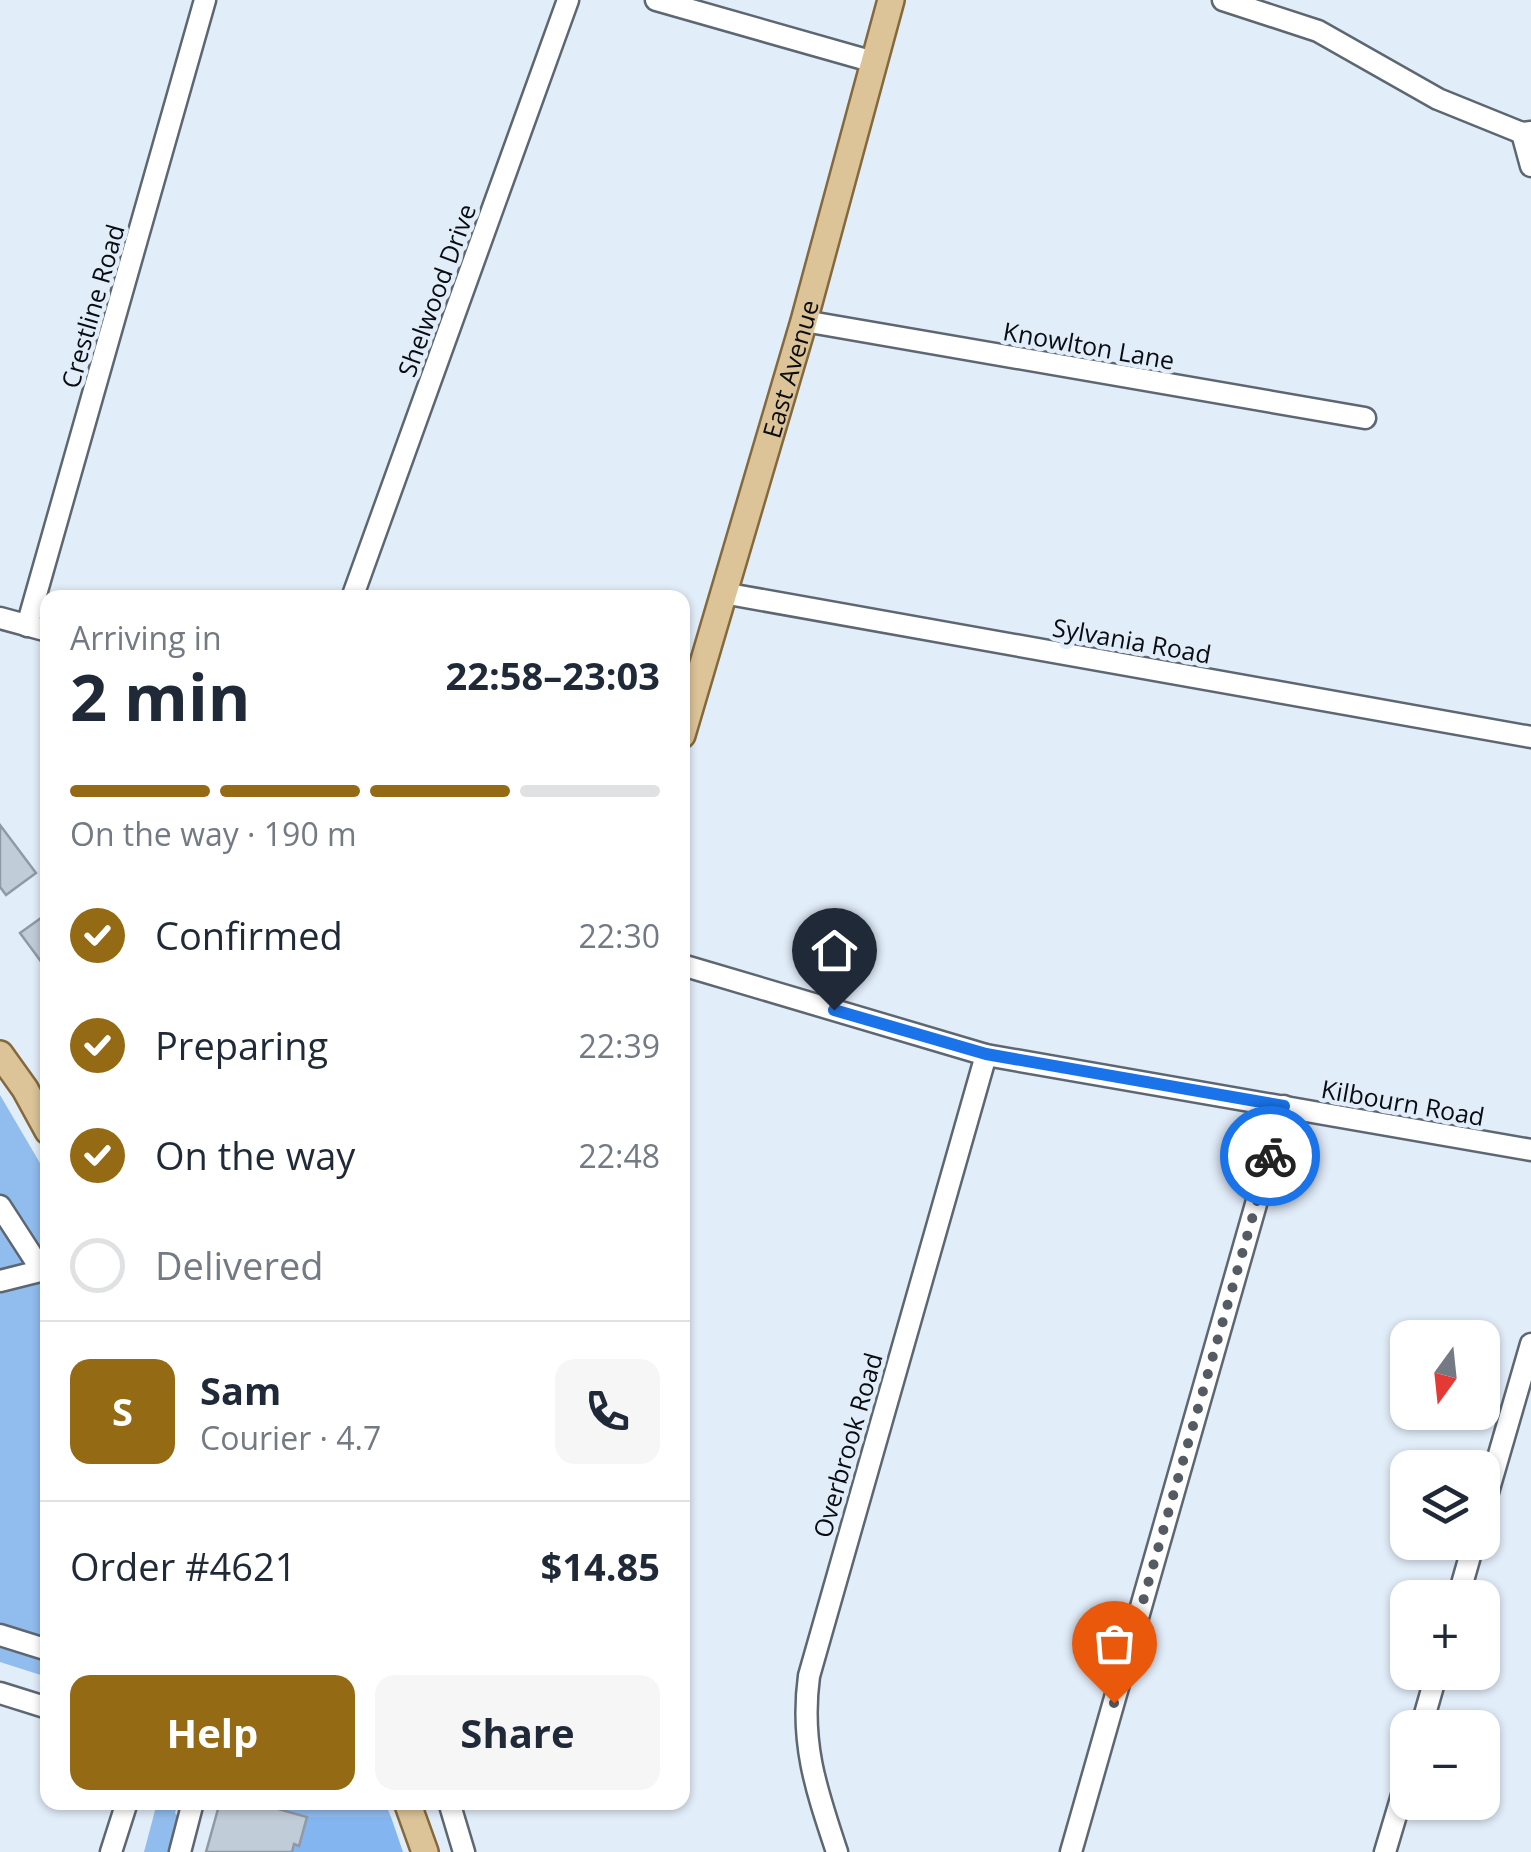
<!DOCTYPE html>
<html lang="en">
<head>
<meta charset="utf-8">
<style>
  :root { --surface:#fff; --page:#f6f6f7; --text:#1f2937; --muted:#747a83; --line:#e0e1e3; --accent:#946a15 }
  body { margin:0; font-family:"Open Sans",sans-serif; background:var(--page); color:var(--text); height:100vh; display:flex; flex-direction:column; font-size:38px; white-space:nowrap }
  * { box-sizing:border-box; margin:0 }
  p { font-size:32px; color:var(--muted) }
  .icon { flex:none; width:55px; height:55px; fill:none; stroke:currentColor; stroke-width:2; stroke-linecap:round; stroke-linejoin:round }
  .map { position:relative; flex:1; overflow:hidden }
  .drawer { position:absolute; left:40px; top:590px; width:650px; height:1220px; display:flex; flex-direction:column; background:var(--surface); border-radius:20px; box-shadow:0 2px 8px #0004 }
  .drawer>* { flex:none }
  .needle { width:65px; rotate:195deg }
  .controls { position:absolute; left:1390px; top:1320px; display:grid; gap:20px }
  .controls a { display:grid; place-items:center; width:110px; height:110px; border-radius:20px; background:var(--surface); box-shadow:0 2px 8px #0004; font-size:50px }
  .pin { position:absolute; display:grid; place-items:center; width:85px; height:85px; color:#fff; margin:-102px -42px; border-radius:50% 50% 50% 0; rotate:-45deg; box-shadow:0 0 10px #0007 }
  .pin .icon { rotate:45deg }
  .courier { position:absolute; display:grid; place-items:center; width:100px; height:100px; margin:-50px; border:8px solid #1a73e8; border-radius:50%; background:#fff; color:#222; box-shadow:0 2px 12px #0007 }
  .summary em { font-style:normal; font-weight:700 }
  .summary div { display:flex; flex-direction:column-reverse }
  .summary { display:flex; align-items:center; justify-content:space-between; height:170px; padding:0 30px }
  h1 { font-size:65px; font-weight:700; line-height:75px }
  .bar { display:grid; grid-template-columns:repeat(4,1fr); gap:15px 10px; align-content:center; height:120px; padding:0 30px }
  .bar i { height:12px; border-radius:8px; background:var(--line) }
  .bar .on { background:var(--accent) }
  .bar p { grid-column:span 4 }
  .line { display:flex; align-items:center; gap:25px; padding:0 30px; border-top:2px solid var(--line) }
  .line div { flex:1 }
  .round { display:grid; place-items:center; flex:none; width:105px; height:105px; border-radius:20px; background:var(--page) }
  ol { padding:0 30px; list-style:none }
  li { display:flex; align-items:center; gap:30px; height:110px }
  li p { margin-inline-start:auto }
  li .icon { padding:10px; border-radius:50%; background:var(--accent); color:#fff; stroke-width:4 }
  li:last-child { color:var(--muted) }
  li i { width:55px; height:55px; border:5px solid var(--line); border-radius:50% }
  .button { display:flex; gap:20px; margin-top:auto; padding:20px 30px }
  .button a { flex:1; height:115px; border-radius:20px; background:var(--accent); color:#fff; font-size:40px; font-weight:700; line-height:115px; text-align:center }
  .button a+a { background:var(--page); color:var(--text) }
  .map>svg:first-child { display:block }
</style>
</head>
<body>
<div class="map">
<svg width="1531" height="1852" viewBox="0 0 1531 1852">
  <rect width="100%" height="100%" fill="#e2edfa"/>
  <g fill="#91bcee">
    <path d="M0 1095 47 1175V1677L0 1662Z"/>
    <path d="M157 1803H178L175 1813 179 1818 169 1852H144Z"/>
    <path d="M253 1803H385L391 1817H307Z"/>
  </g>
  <path fill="#83b6f1" d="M307 1817H391L403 1852H292L294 1844 298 1845Z"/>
  <g fill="#c1ccd9" stroke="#909aa6" stroke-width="2.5">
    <path d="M0 825 36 873 6 895 0 887Z"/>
    <path d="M48 913V971L20 933Z"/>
    <path d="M220 1802H253L307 1817 299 1846 294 1844 292 1852H206Z"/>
  </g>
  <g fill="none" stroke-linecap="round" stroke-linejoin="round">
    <g stroke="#5d6772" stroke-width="25">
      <g id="minor">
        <path d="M656 0 874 62"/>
        <path d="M1223 0 1318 31 1438 99 1522 133 1531 132"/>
        <path d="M1522 133 1531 166"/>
        <path d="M804 321 1365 418"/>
        <path d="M723 593 1531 737"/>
        <path d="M352 598 568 0"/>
        <path d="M0 618 48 631"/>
        <path d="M27 626 205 0"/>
        <path d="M682 965 986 1055 1531 1150"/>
        <path d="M0 1206 42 1271"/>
        <path d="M0 1281 48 1269"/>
        <path d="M1482 1513 1531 1344"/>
        <path d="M1458 1598 1474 1542"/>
        <path d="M0 1635 48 1650"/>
        <path d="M0 1693 48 1708"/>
        <path d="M1421 1728 1437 1672"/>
        <path d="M449 1802 464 1852"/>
        <path d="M111 1852 127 1802"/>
        <path d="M180 1852 193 1802"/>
        <path d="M837 1852C816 1789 800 1743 809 1676L986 1055"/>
        <path d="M1071 1852 1284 1106"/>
        <path d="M1385 1852 1408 1775"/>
      </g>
    </g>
    <g stroke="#83693c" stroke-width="30">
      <g id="major">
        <path id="s1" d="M682 735 804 321 891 0"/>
        <path d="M0 1054 25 1089 48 1131"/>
        <path d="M407 1802 425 1852"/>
      </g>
    </g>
    <use href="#minor" stroke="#fff" stroke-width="20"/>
    <use href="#major" stroke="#dcc398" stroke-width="25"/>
  </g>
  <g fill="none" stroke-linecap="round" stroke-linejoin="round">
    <path stroke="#555b62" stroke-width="10" stroke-dasharray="0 18" d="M1114 1703 1270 1156"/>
    <path stroke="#1a73e8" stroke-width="12" d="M834 1010 986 1054 1284 1106 1270 1156"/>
  </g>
  <g text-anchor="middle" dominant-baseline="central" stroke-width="9" stroke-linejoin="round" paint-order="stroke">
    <g font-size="25" fill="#090c10" stroke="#e2edfa">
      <text transform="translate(436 290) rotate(-70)">Shelwood Drive</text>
      <text transform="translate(92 306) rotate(-74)">Crestline Road</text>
      <text transform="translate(1089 345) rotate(10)">Knowlton Lane</text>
      <text stroke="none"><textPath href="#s1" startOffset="382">East Avenue</textPath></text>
      <text transform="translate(1132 640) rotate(10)">Sylvania Road</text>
      <text transform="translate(1403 1102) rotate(10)">Kilbourn Road</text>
      <text transform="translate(847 1445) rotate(-74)">Overbrook Road</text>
    </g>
  </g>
</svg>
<div class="controls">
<a><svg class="needle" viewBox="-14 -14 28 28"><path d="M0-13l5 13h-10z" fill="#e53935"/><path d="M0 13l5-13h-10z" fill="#747a83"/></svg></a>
<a><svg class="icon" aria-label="layers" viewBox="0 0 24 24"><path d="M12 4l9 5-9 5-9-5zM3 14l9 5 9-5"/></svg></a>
<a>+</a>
<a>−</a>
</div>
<div class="pin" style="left:1114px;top:1703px;background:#ea580c"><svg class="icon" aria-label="bag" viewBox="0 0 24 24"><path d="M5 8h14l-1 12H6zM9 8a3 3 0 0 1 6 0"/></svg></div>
<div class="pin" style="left:834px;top:1010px;background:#1f2937"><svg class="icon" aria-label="home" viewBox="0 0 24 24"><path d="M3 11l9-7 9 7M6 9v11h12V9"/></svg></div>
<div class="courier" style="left:1270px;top:1156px"><svg class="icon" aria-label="bike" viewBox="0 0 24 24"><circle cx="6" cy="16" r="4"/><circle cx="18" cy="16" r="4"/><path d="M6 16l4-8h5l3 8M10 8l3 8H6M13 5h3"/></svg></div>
<section class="drawer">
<div class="summary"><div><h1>2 min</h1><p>Arriving in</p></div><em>22:58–23:03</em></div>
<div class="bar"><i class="on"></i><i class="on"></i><i class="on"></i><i></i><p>On the way · 190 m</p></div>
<ol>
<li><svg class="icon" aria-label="check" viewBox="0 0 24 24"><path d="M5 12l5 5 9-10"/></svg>Confirmed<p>22:30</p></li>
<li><svg class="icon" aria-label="check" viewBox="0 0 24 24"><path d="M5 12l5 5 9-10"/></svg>Preparing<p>22:39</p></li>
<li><svg class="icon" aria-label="check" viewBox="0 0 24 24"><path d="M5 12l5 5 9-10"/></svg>On the way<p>22:48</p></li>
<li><i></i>Delivered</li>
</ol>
<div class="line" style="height:180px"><b class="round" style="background:var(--accent);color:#fff">S</b><div><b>Sam</b><p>Courier · 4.7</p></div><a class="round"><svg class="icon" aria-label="phone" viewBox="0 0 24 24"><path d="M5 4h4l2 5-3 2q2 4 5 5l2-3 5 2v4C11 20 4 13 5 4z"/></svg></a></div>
<div class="line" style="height:130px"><div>Order #4621</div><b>$14.85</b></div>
<div class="button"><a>Help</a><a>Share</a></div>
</section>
</div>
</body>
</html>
